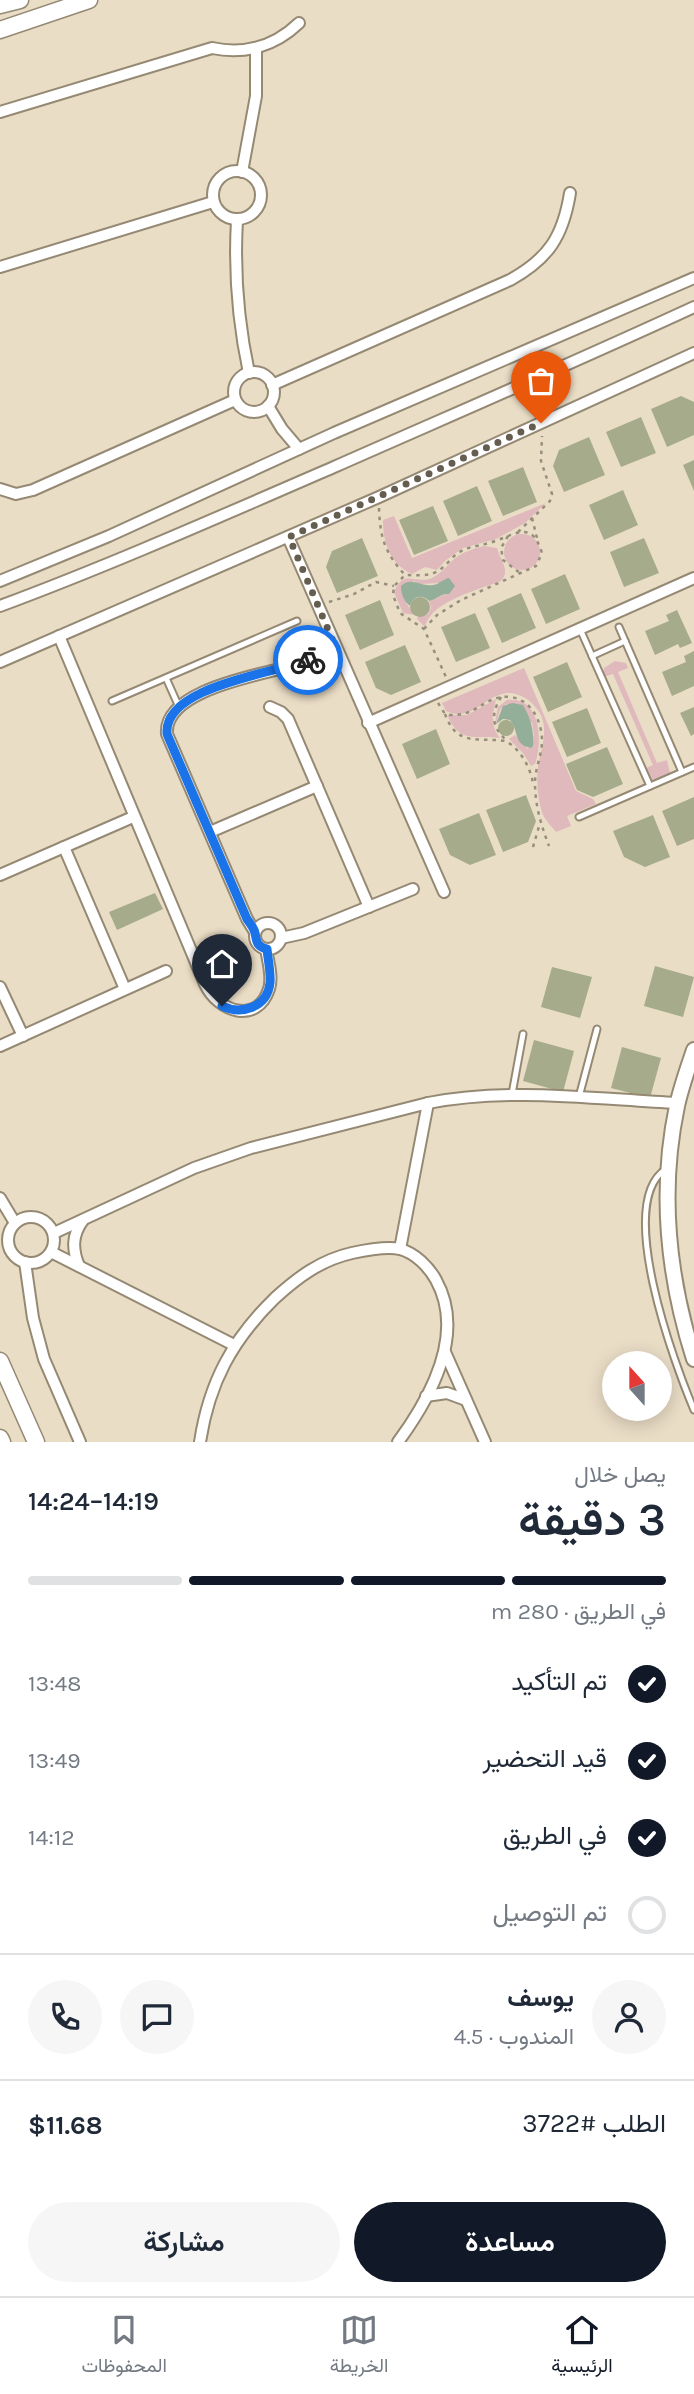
<!DOCTYPE html>
<html lang="ar">
<head>
<meta charset="utf-8">
<style>
  :root { --surface:#fff; --page:#f6f6f7; --text:#1f2937; --muted:#747a83; --line:#e0e1e3; --accent:#111827 }
  body { margin:0; font-family:Karla,Vazirmatn,sans-serif; background:var(--page); color:var(--text); direction:rtl; height:100vh; display:flex; flex-direction:column; font-size:26px; white-space:nowrap }
  * { box-sizing:border-box; margin:0 }
  p { font-size:23px; color:var(--muted) }
  .icon { flex:none; width:38px; height:38px; fill:none; stroke:currentColor; stroke-width:2; stroke-linecap:round; stroke-linejoin:round }
  .map { position:relative; height:1442px; overflow:hidden; direction:ltr }
  .side { display:flex; flex-direction:column; background:var(--surface); flex:1 }
  .side>* { flex:none }
  .needle { width:46px; rotate:339deg }
  .controls { position:absolute; left:602px; top:1351px; display:grid; gap:14px }
  .controls a { display:grid; place-items:center; width:70px; height:70px; border-radius:50%; background:var(--surface); box-shadow:0 4px 18px #0003; font-size:35px }
  .pin { position:absolute; display:grid; place-items:center; width:60px; height:60px; color:#fff; margin:-72px -30px; border-radius:50% 50% 50% 0; rotate:-45deg; box-shadow:0 0 7px #0007 }
  .pin .icon { rotate:45deg }
  .courier { position:absolute; display:grid; place-items:center; width:70px; height:70px; margin:-35px; border:5px solid #1a73e8; border-radius:50%; background:#fff; color:#222; box-shadow:0 2px 9px #0007 }
  .summary em { font-style:normal; font-weight:600 }
  .summary div { display:flex; flex-direction:column-reverse }
  .summary { display:flex; align-items:center; justify-content:space-between; height:119px; padding:0 28px }
  h1 { font-size:46px; font-weight:600; line-height:52px }
  .bar { display:grid; grid-template-columns:repeat(4,1fr); gap:10px 7px; align-content:center; height:84px; padding:0 28px }
  .bar i { height:9px; border-radius:5px; background:var(--line) }
  .bar .selected { background:var(--accent) }
  .bar p { grid-column:span 4 }
  .line { display:flex; align-items:center; gap:18px; padding:0 28px; border-top:2px solid var(--line) }
  .line div { flex:1 }
  .round { display:grid; place-items:center; flex:none; width:74px; height:74px; border-radius:37px; background:var(--page) }
  ol { padding:0 28px; list-style:none }
  li { display:flex; align-items:center; gap:21px; height:77px }
  li p { margin-inline-start:auto }
  li .icon { padding:7px; border-radius:50%; background:var(--accent); color:#fff; stroke-width:4 }
  li:last-child { color:var(--muted) }
  li i { width:38px; height:38px; border:4px solid var(--line); border-radius:50% }
  .primary-button { display:flex; gap:14px; margin-top:auto; padding:14px 28px }
  .primary-button a { flex:1; height:80px; border-radius:42px; background:var(--accent); color:#fff; font-size:28px; font-weight:600; line-height:80px; text-align:center }
  .primary-button a+a { background:var(--page); color:var(--text) }
  .tab-bar { display:flex; justify-content:space-around; align-items:center; height:98px; border-top:2px solid var(--line); background:var(--surface); font-size:19px; color:var(--muted) }
  .tab-bar a { display:grid; justify-items:center; gap:4px }
  .tab-bar .selected { color:var(--accent) }
  .map>svg:first-child { display:block }
</style>
</head>
<body>
<div class="map">
<svg width="694" height="1442" viewBox="0 0 694 1442">
  <rect width="100%" height="100%" fill="#eaddc6"/>
  <g fill="#dfb9bc">
    <path d="M546 503 525 523 496 539 463 548 445 561 437 570 425 567 412 574C390 564 383 543 383 520L394 516 412 558Z"/>
    <circle cx="522" cy="552" r="18"/>
    <path d="M484 546 497 548C500 560 511 570 501 581 478 590 431 601 425 627L417 619 418 616 428 614 431 608 429 601C437 599 442 594 449 594L439 583 421 584 413 581 406 603 415 615 403 613 394 592C404 568 415 585 432 578 440 574 447 566 453 560 462 552 473 549 484 546Z"/>
    <path d="M615 661 626 663 628 668 618 672 657 763 667 760 670 773 667 778 654 782 644 769 653 765 613 674 603 677 604 668Z"/>
    <path d="M524 668 576 791 593 799 596 804 567 816 571 826 556 832C552 827 546 821 543 815 537 800 536 776 539 761 542 747 547 732 542 718 540 711 532 702 525 698 492 678 478 726 446 711L442 703Z"/>
    <path d="M496 699C493 714 489 724 500 738 477 734 461 745 448 717V715H467Z"/>
    <path d="M507 700C541 695 543 742 535 764L531 766 523 753 509 739 515 735 528 749 534 735 532 723 506 704 500 710 496 724 495 723 498 707Z"/>
  </g>
  <g fill="#93af99">
    <path d="M449 578 455 586 449 594C442 593 437 599 429 601 422 594 413 596 410 606 404 602 401 594 401 586 411 576 421 587 433 585 440 584 443 579 449 578Z"/>
    <path d="M512 703 523 705C531 719 534 730 533 746L531 748C513 745 519 730 510 720L503 719 496 724 503 706Z"/>
  </g>
  <g fill="#a5ab8b">
    <path d="M681 396 694 402V435L667 447 651 409Z"/>
    <path d="M641 417 656 453 621 467 606 432Z"/>
    <path d="M589 437 605 475 564 492 553 466 559 450Z"/>
    <path d="M694 460V491L683 465Z"/>
    <path d="M523 467 537 502 503 516 488 481Z"/>
    <path d="M477 486 492 521 458 536 443 501Z"/>
    <path d="M623 490 638 525 604 540 589 505Z"/>
    <path d="M433 506 448 541 414 555 399 520Z"/>
    <path d="M362 538 378 576 337 593 326 567 332 551Z"/>
    <path d="M644 538 659 573 624 587 610 552Z"/>
    <path d="M565 574 580 609 546 624 531 589Z"/>
    <path d="M521 593 536 628 502 643 487 608Z"/>
    <circle cx="420" cy="607" r="10"/>
    <path d="M380 600 394 635 360 650 345 615Z"/>
    <path d="M677 610 692 643 680 648 678 644 655 655 645 631 669 621 666 615Z"/>
    <path d="M475 613 490 648 456 662 441 627Z"/>
    <path d="M405 645 421 682 391 695 376 688 365 662Z"/>
    <path d="M694 651V686L672 696 662 672 686 662 684 656Z"/>
    <path d="M567 662 582 697 548 712 533 677Z"/>
    <path d="M694 707V734L691 736 680 713Z"/>
    <path d="M587 708 601 743 567 757 552 722Z"/>
    <circle cx="506" cy="728" r="8"/>
    <path d="M436 729 450 764 417 779 402 744Z"/>
    <path d="M607 747 623 784 593 797 577 790 566 764Z"/>
    <path d="M526 795 536 821 528 842 503 852 486 810Z"/>
    <path d="M694 797V839L677 846 662 811Z"/>
    <path d="M479 813 496 855 470 865 450 855 439 829Z"/>
    <path d="M653 815 670 857 645 867 624 857 613 831Z"/>
    <path d="M155 893 163 909 117 930 109 912Z"/>
    <path d="M655 966 694 977 683 1017 644 1006Z"/>
    <path d="M552 967 592 977 580 1018 541 1007Z"/>
    <path d="M534 1040 574 1051 563 1092 523 1081Z"/>
    <path d="M622 1047 661 1058 650 1098 611 1088Z"/>
  </g>
  <g fill="none" stroke-linecap="round" stroke-linejoin="round">
    <g stroke="#958974" stroke-width="9">
      <g id="service">
        <path d="M619 627 682 772"/>
        <path d="M580 629 650 786"/>
        <path d="M592 656 625 641"/>
        <path d="M166 678 179 707"/>
        <path d="M112 701 297 621"/>
        <path d="M579 817 694 767"/>
        <path d="M512 1094 523 1034"/>
        <path d="M579 1097 597 1029"/>
        <path d="M666 1169C614 1202 675 1365 694 1410"/>
      </g>
    </g>
    <g stroke="#958974" stroke-width="14">
      <g id="minor">
        <path d="M0 112 212 48C245 55 275 46 299 23"/>
        <circle cx="237" cy="195" r="24"/>
        <path d="M242 172 256 96V48"/>
        <path d="M237 220C234 272 238 322 249 373"/>
        <path d="M0 267 213 202"/>
        <circle cx="254" cy="392" r="20"/>
        <path d="M272 385 510 280C548 259 563 237 570 193"/>
        <path d="M268 406 282 429 299 449"/>
        <path d="M0 489 16 494 33 490 235 400"/>
        <path d="M288 537 444 892"/>
        <path d="M0 581 109 536 334 433 694 278"/>
        <path d="M0 606C113 564 223 515 334 467 454 414 575 362 694 307"/>
        <path d="M59 636 205 984C218 1012 257 1025 269 989 273 977 268 961 266 949"/>
        <path d="M0 662 379 497 694 353"/>
        <path d="M270 707 281 712 288 719 369 907"/>
        <path d="M368 723 694 578"/>
        <path d="M210 832 317 786"/>
        <path d="M64 847 125 989"/>
        <path d="M0 875 133 817"/>
        <circle cx="268" cy="936" r="13"/>
        <path d="M255 932 247 919 167 734C163 690 260 675 291 666 307 662 321 654 335 646"/>
        <path d="M281 938 304 933 413 889"/>
        <path d="M0 987 23 1036"/>
        <path d="M0 1046 166 971"/>
        <path d="M0 1198 15 1223"/>
        <circle cx="31" cy="1240" r="23"/>
        <path d="M54 1233 194 1168 251 1148 428 1103C510 1087 594 1099 677 1103"/>
        <path d="M400 1249 428 1103"/>
        <path d="M51 1252 234 1345"/>
        <path d="M25 1262 33 1318 44 1359 80 1442"/>
        <path d="M79 1266C72 1249 72 1235 83 1220"/>
        <path d="M445 1352 485 1442"/>
        <path d="M426 1396 447 1393 466 1400"/>
        <path d="M200 1442C209 1383 232 1340 275 1298 298 1277 321 1260 352 1253 366 1250 386 1246 400 1249 415 1253 429 1267 436 1280 466 1334 431 1397 398 1442"/>
      </g>
    </g>
    <g stroke="#958974" stroke-width="18">
      <path id="tertiary" d="M694 1050C688 1068 681 1087 677 1106 659 1191 668 1277 694 1359"/>
    </g>
    <g stroke="#958974" stroke-width="19">
      <g id="secondary">
        <path d="M0 5 20 0"/>
        <path d="M0 30 89 0"/>
        <path d="M0 1361 36 1442"/>
        <path d="M0 1438 2 1442"/>
      </g>
    </g>
    <g stroke="#988e7d" stroke-width="2.5" stroke-dasharray="3.5 5" stroke-linecap="butt">
      <path d="M379 508C380 538 385 553 405 575"/>
      <path d="M532 518 537 538"/>
      <path d="M518 532 550 501 552 494 541 461 542 436"/>
      <path d="M508 536 501 548 503 560 520 573"/>
      <path d="M329 602 354 594 376 582 394 586"/>
      <path d="M424 629 437 615 461 600 536 566 542 553C532 521 518 533 495 541 483 546 470 545 458 553 451 558 445 567 438 571 428 577 416 575 405 575L394 586 393 595 400 613 424 629 446 677"/>
      <path d="M501 697C491 714 491 726 506 740"/>
      <path d="M438 703 445 714C476 720 484 694 510 697 531 699 542 721 542 741 542 755 535 768 535 783 535 805 541 825 549 846"/>
      <path d="M445 714C457 747 477 737 506 741 521 750 530 767 533 783"/>
      <path d="M533 847 540 823"/>
    </g>
    <use href="#service" stroke="#fff" stroke-width="5"/>
    <use href="#minor" stroke="#fff" stroke-width="10"/>
    <use href="#tertiary" stroke="#fff" stroke-width="14"/>
    <use href="#secondary" stroke="#fff" stroke-width="16"/>
  </g>
  <g fill="none" stroke-linecap="round" stroke-linejoin="round">
    <path stroke="#645d50" stroke-width="7" stroke-dasharray="0 12.6" d="M308 660 335 646 289 537 541 423"/>
    <path stroke="#1a73e8" stroke-width="9" d="M222 1006C241 1015 267 1008 270 983 271 973 268 960 267 949 256 946 257 942 255 933 254 928 250 923 247 919L167 734C163 686 276 673 308 660"/>
  </g>
</svg>
<div class="controls">
<a><svg class="needle" viewBox="-14 -14 28 28"><path d="M0-13l5 13h-10z" fill="#e53935"/><path d="M0 13l5-13h-10z" fill="#747a83"/></svg></a>
</div>
<div class="pin" style="left:541px;top:423px;background:#ea580c"><svg class="icon" aria-label="bag" viewBox="0 0 24 24"><path d="M5 8h14l-1 12H6zM9 8a3 3 0 0 1 6 0"/></svg></div>
<div class="pin" style="left:222px;top:1006px;background:#1f2937"><svg class="icon" aria-label="home" viewBox="0 0 24 24"><path d="M3 11l9-7 9 7M6 9v11h12V9"/></svg></div>
<div class="courier" style="left:308px;top:660px"><svg class="icon" aria-label="bike" viewBox="0 0 24 24"><circle cx="6" cy="16" r="4"/><circle cx="18" cy="16" r="4"/><path d="M6 16l4-8h5l3 8M10 8l3 8H6M13 5h3"/></svg></div>
</div>
<section class="side">
<div class="summary"><div><h1>3 دقيقة</h1><p>يصل خلال</p></div><em>14:19–14:24</em></div>
<div class="bar"><i class="selected"></i><i class="selected"></i><i class="selected"></i><i></i><p>في الطريق · 280 m</p></div>
<ol>
<li><svg class="icon" aria-label="check" viewBox="0 0 24 24"><path d="M5 12l5 5 9-10"/></svg>تم التأكيد<p>13:48</p></li>
<li><svg class="icon" aria-label="check" viewBox="0 0 24 24"><path d="M5 12l5 5 9-10"/></svg>قيد التحضير<p>13:49</p></li>
<li><svg class="icon" aria-label="check" viewBox="0 0 24 24"><path d="M5 12l5 5 9-10"/></svg>في الطريق<p>14:12</p></li>
<li><i></i>تم التوصيل</li>
</ol>
<div class="line" style="height:126px"><a class="round"><svg class="icon" aria-label="person" viewBox="0 0 24 24"><circle cx="12" cy="8" r="4"/><path d="M4 21q1-7 8-7t8 7"/></svg></a><div><b>يوسف</b><p>المندوب · 4.5</p></div><a class="round"><svg class="icon" aria-label="chat" viewBox="0 0 24 24"><path d="M4 5h16v11H9l-5 4z"/></svg></a><a class="round"><svg class="icon" aria-label="phone" viewBox="0 0 24 24"><path d="M5 4h4l2 5-3 2q2 4 5 5l2-3 5 2v4C11 20 4 13 5 4z"/></svg></a></div>
<div class="line" style="height:91px"><div>الطلب #3722</div><b>$11.68</b></div>
<div class="primary-button"><a>مساعدة</a><a>مشاركة</a></div>
</section>
<nav class="tab-bar">
<a class="selected"><svg class="icon" aria-label="home" viewBox="0 0 24 24"><path d="M3 11l9-7 9 7M6 9v11h12V9"/></svg>الرئيسية</a>
<a><svg class="icon" aria-label="map" viewBox="0 0 24 24"><path d="M3 6l6-2 6 2 6-2v14l-6 2-6-2-6 2zM9 4v14M15 6v14"/></svg>الخريطة</a>
<a><svg class="icon" aria-label="saved" viewBox="0 0 24 24"><path d="M7 4h10v16l-5-4-5 4z"/></svg>المحفوظات</a>
</nav>
</body>
</html>
